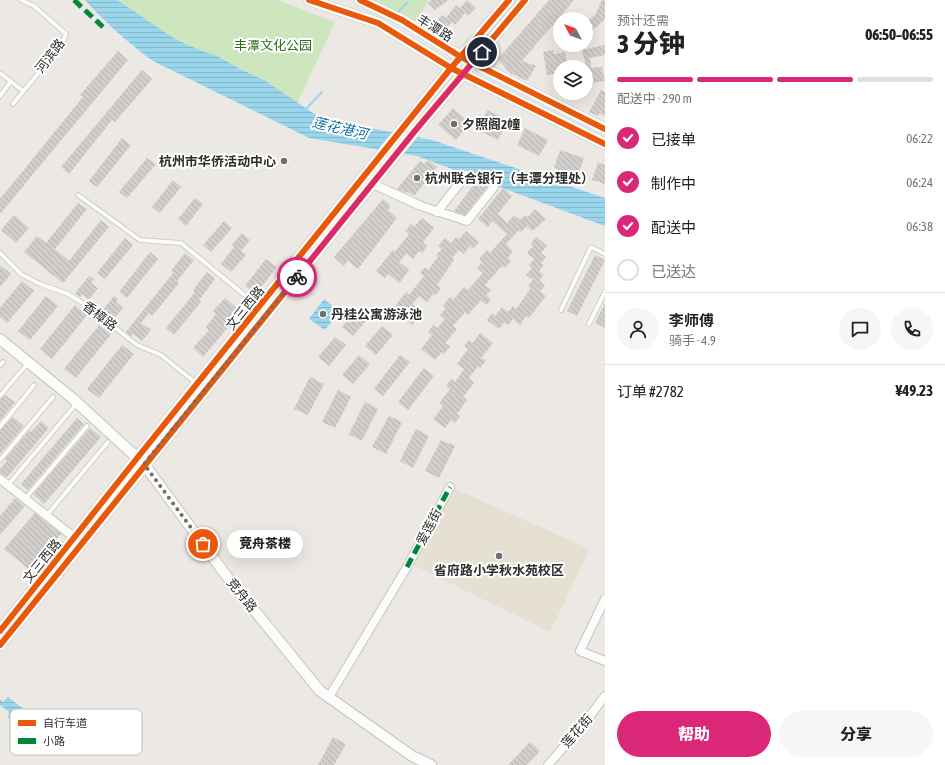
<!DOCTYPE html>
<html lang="zh">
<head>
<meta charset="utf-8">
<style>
  :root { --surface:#fff; --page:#f6f6f6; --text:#222; --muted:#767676; --line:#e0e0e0; --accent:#db2777 }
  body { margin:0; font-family:"Asap Condensed","Noto Sans SC",sans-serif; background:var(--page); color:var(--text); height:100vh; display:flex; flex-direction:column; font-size:15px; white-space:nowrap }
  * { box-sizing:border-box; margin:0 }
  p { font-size:13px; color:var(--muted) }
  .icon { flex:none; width:22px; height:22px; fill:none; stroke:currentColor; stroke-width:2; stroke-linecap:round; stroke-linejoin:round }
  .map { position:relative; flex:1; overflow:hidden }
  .details { display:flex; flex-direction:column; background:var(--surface); width:340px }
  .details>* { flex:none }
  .needle { width:26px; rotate:311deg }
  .controls { position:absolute; left:553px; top:12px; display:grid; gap:8px }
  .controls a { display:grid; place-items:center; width:40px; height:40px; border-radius:50%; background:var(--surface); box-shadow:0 4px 16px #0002; font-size:20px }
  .pin { position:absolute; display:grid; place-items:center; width:34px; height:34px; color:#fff; margin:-17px; border:2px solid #fff; border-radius:50%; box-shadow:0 1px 4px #0007 }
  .courier { position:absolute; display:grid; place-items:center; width:40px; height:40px; margin:-20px; border:3px solid #db2777; border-radius:50%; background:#fff; color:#222; box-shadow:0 1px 5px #0007 }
  .bubble { position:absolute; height:28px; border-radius:14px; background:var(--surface); box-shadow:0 4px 16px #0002; font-size:13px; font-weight:800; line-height:28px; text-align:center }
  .summary em { font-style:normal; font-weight:800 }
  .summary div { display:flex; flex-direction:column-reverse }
  .summary { display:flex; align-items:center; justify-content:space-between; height:68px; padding:0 12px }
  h1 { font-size:26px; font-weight:800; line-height:30px }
  .bar { display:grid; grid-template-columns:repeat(4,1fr); gap:6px 4px; align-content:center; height:48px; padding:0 12px }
  .bar i { height:5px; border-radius:3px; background:var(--line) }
  .bar .active { background:var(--accent) }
  .bar p { grid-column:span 4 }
  .line { display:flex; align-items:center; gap:10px; padding:0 12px; border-top:1px solid var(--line) }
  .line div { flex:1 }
  .round { display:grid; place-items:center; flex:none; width:42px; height:42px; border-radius:21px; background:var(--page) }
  ol { padding:0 12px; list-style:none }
  li { display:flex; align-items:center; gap:12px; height:44px }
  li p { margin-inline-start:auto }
  li .icon { padding:4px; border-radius:50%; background:var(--accent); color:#fff; stroke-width:4 }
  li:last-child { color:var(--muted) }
  li i { width:22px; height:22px; border:2px solid var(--line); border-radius:50% }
  .cta { display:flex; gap:8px; margin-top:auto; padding:8px 12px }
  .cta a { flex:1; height:46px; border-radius:24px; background:var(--accent); color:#fff; font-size:16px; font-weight:800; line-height:46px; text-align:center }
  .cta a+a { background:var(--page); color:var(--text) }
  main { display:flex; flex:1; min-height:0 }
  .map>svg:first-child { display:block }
</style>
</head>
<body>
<main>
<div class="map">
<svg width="605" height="765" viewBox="0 0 605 765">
  <defs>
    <pattern id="water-rules" width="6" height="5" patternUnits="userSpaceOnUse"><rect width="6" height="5" fill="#99d6ec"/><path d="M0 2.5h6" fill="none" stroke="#84b8cb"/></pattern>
    <pattern id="building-back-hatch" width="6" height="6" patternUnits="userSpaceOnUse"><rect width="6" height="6" fill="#d1cecb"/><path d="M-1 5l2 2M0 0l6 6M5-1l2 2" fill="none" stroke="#b4b1af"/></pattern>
  </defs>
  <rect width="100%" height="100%" fill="#ece8e4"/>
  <path fill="#e6e0d3" d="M455 489 590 549 550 632 407 562 445 495Z"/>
  <g fill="#cee6be">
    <path d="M111 0H277L335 22 296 106 163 39Z"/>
    <path d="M369 0H429L414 25Z"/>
  </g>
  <g fill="url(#water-rules)">
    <path d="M85 0H117L175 39 197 49 219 57 240 69 264 80 316 115 329 120 432 140 605 198V226L417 156 309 138 153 61C128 43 106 23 85 0Z"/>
    <path d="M324 299 334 307 331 312 336 316 325 330 309 319Z"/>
    <path d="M8 697 30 714 20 725 8 717 9 712 0 705V699L3 702Z"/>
  </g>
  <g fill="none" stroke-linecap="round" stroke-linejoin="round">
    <g stroke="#99d6ec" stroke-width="2">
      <path d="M396 14 408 2"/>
      <path d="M305 110 322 92"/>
    </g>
  </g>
  <g fill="url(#building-back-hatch)">
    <path d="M431 0H449L435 10 428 4Z"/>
    <path d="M467 0 476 8 468 16 465 13 455 25 452 22 442 33 433 25 442 15 446 18 456 5 460 8Z"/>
    <path d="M549 0H574L522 61 536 66 527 81 510 73 498 59Z"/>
    <path d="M602 0H605V19L592 31 586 32V22L595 15Z"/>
    <path d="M605 45V55L590 58 591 68 602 67 605 81 586 84V67L582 50Z"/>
    <path d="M554 50V54L565 52 568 67H560L558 69 559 73 547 75 543 52Z"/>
    <path d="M118 51 128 60 0 214V199L83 97 80 95Z"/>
    <path d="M142 70 152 79 115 122 112 120 69 174 61 167Z"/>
    <path d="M601 90 605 92V116L599 113 598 116 589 112Z"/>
    <path d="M453 108 470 123 456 140 438 125Z"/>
    <path d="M487 110 508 120 498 140 478 130Z"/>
    <path d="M525 128 548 140 539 156 517 145Z"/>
    <path d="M122 138 131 145 97 187 89 181Z"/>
    <path d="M560 150 584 158 578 176 554 168Z"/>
    <path d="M147 158 156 164 127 198 119 192Z"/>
    <path d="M428 160 437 167 414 196 408 192 407 193 397 189 420 161 424 164Z"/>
    <path d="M598 162 605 165V184L592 180Z"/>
    <path d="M478 179 488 186 465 215 454 211Z"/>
    <path d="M173 180 181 187 160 213 152 207Z"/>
    <path d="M503 188 512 196 498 214 507 223 514 215 520 220 525 215 528 217 535 209 546 219 532 231 527 226 521 232 519 230 506 244 513 251 508 258 511 261 505 268 502 266 485 285 491 290 486 295 491 300 486 305 481 300 468 315 465 312 453 326 457 329 445 343 450 347 444 354 442 352 435 360 421 349 432 335 428 332 433 325 437 328 445 319 440 315 446 308 443 306 450 297 453 300 464 287 468 290 483 273 477 268 482 262 479 259 487 250 490 253 507 234 492 221 488 227 478 219Z"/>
    <path d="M195 198 203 204 186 226 178 219Z"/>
    <path d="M383 199 391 206 388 210 397 218 358 269 348 261 344 266 334 257Z"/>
    <path d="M78 203 87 209 55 249 69 261 101 220 109 227 63 283 24 252 37 236 46 243Z"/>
    <path d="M14 215 29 228 16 243 1 230Z"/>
    <path d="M422 218 434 228 423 242 427 246 422 253 419 251 413 259 406 254 399 262 409 270 399 283 388 274 385 278 376 271 393 250 395 252 409 234 405 231 411 224 414 227Z"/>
    <path d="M224 221 232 228 211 252 203 245Z"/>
    <path d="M466 231 479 242 473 249 470 246 464 254 459 250 452 258 454 260 437 285 441 288 436 295 433 294 427 302 419 296 412 304 422 312 412 325 402 317 399 320 390 313 406 292 409 295 424 276 420 273 425 267 428 270 438 257 436 255 442 249 438 246 445 238 451 243 456 237 459 239Z"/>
    <path d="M242 233 250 240 241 251 246 255 231 272 221 264 234 247 232 245Z"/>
    <path d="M536 237 547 246 541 253 546 257 541 263 544 265 539 271 544 275 539 280 545 286 540 291 546 296 529 318 526 316 520 325 513 319 508 325 504 322 499 329 487 320 492 313 495 316 502 307 508 312 513 306 516 309 531 288 528 286 533 280 526 275 532 268 529 265 534 259 527 253 533 246 531 243Z"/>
    <path d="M125 238 133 245 105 279 97 273Z"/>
    <path d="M150 252 158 259 127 298 119 292Z"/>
    <path d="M185 253 194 260 177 281 179 283 152 316 149 313 141 323 151 330 142 341 133 334 131 336 126 332 173 273 171 271Z"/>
    <path d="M595 255 605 260 577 316 567 311Z"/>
    <path d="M266 259 277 267 256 294 245 286Z"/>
    <path d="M0 265 11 274 0 287Z"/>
    <path d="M207 272 215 279 199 300 201 302 174 335 166 328 195 292 193 290Z"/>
    <path d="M89 276 94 279 91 283 98 288 89 300 83 294 80 297 75 293Z"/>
    <path d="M22 281 34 291 7 323 0 317V308Z"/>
    <path d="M46 296 58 306 30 340 18 331Z"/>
    <path d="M114 296 118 299 116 302 123 308 114 319 107 314 106 316 101 312Z"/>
    <path d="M225 298 241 312 203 357 193 348 209 330 206 327 216 314 213 311Z"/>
    <path d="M605 303V328L595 323Z"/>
    <path d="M75 305 87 315 52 359 40 349Z"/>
    <path d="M359 307 370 316 353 336 342 327Z"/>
    <path d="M99 325 111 334 76 378 64 369Z"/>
    <path d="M382 326 393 335 376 355 365 346Z"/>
    <path d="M480 333 493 343 481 358 486 361 480 368 478 366 469 378 474 383 463 397 467 400 457 414 460 416 455 423 451 420 445 428 433 419 443 406 439 403 450 389 446 386 451 379 455 382 464 369 457 364 468 349 464 346 469 340 473 343Z"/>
    <path d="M335 337 346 345 329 366 318 357Z"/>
    <path d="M122 345 134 354 99 398 87 389Z"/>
    <path d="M359 355 370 364 353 384 342 375Z"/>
    <path d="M400 355 410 362 383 396 374 389Z"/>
    <path d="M424 368 434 376 408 410 398 402Z"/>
    <path d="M310 377 324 384 308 415 294 409Z"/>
    <path d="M338 390 351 397 335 428 322 422Z"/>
    <path d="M5 395 15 402 0 421V399Z"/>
    <path d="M365 402 378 409 362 441 349 434Z"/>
    <path d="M389 416 402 422 386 454 372 447Z"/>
    <path d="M13 417 24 426 0 454V430Z"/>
    <path d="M77 418 84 424 28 490 21 484Z"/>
    <path d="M41 421 49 428 9 475 6 477 0 474V469L7 461 5 459 29 431 31 432Z"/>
    <path d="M90 428 101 437 44 504 33 494Z"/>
    <path d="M416 429 429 436 413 468 400 461Z"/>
    <path d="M441 440 455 446 439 478 425 471Z"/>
    <path d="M15 498 25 506 0 535V516Z"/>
    <path d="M35 513 61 534 30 570 4 549Z"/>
    <path d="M333 737 346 744 334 765H318Z"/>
    <path d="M530 742 540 751 527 765H508Z"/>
  </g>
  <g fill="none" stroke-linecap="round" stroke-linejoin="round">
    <g stroke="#c5c4c5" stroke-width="5.5">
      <g id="service">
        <path d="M0 73 23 91"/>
        <path d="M0 96 11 81"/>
        <path d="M13 104 62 44 66 34 34 6 21 0"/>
        <path d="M78 195 140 240 181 243 258 306"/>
        <path d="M0 253 21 274 40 284 68 294 89 307 137 345 161 355 196 383"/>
        <path d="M561 310 591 247 605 254"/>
        <path d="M589 324 605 292"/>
        <path d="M0 365 3 362"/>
        <path d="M0 396 28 363"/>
        <path d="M0 427 34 385"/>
        <path d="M0 460 53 397"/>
        <path d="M8 485 77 403"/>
        <path d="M25 499 87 426"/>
        <path d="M47 515 108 442"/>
      </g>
    </g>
    <g stroke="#c5c4c5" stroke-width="10">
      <g id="minor">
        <path d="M373 184 421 206 467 221 494 187"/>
        <path d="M437 212 466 175"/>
        <path d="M0 479 75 538"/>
        <path d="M605 599 580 651 605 661"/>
        <path d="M329 697 407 567 450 487"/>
        <path d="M548 765 586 721 605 696"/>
      </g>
    </g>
    <g stroke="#c5c4c5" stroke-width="12">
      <path id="tertiary" d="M0 339 72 398 144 464 228 578 320 691 412 756 431 765"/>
    </g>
    <g stroke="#c5c4c5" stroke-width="12">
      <g id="secondary">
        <path d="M309 0 378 23 451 68 605 144"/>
        <path d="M360 0 402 20 461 57 605 129"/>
        <path d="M0 631 138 457 451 68 509 0"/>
        <path d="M0 645 414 132 525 0"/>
      </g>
    </g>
    <use href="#service" stroke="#fcfcfb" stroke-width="4"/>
    <use href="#minor" stroke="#fcfcfb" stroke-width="8"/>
    <use href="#tertiary" stroke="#fcfcfb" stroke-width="10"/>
    <use href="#secondary" stroke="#fcfcfb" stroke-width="11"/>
    <g stroke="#00873e" stroke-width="5" stroke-dasharray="10 5" stroke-linecap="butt">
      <path d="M74 0 103 27"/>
      <path d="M407 567 450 487"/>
    </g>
    <g stroke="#fff" stroke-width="8">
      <g id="cycleway">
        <path d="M309 0 378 23 451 68 605 144"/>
        <path d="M360 0 402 20 461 57 605 129"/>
        <path d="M0 631 138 457 451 68 509 0"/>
        <path d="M0 645 414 132 525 0"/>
      </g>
    </g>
    <use href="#cycleway" stroke="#e8590c" stroke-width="6"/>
  </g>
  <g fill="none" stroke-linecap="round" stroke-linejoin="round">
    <path stroke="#706f6e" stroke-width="4" stroke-dasharray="0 7.2" d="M203 544 144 464 297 277"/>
    <path stroke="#db2777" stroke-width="5" d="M297 277 414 132 482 52"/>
  </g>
  <g fill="#706f6e" stroke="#fff" stroke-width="1.5">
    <circle cx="454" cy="124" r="4"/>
    <circle cx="284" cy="161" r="4"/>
    <circle cx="417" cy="178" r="4"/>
    <circle cx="323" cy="314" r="4"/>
    <circle cx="499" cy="556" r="4"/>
  </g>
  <g text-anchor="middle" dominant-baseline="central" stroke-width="4" stroke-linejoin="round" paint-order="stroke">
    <g font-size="13" fill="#2e2e2e" stroke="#fff">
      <text transform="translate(435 28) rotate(32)">丰潭路</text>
      <text transform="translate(50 56) rotate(-53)">河滨路</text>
      <text transform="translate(245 308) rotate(-51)">文三西路</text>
      <text transform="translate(100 316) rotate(37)">香樟路</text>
      <text transform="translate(429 527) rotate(-62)">爱莲街</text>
      <text transform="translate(42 561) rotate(-51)">文三西路</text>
      <text transform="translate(242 595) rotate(51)">竞舟路</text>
      <text transform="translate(577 731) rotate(-49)">莲花街</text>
    </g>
    <g font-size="13" fill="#2c6e1b" stroke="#fff">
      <text x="273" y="45">丰潭文化公园</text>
    </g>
    <g font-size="13" font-weight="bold" fill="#2e2e2e" stroke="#fff" text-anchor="start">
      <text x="462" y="124">夕照阁2幢</text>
      <text x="276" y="161" text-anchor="end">杭州市华侨活动中心</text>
      <text x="425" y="178">杭州联合银行（丰潭分理处）</text>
      <text x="331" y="314">丹桂公寓游泳池</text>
      <text x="499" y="570" text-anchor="middle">省府路小学秋水苑校区</text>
    </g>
    <g font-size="14" font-style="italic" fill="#0d6fa3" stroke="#fff">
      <text transform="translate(340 128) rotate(13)">莲花港河</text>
    </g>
  </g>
  <rect x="10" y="709" width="132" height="46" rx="6" fill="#fff" stroke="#c0c0c0" stroke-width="1"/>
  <rect x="18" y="720" width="18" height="6" fill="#e8590c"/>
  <rect x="18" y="738" width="18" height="6" fill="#00873e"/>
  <g font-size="11" fill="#2e2e2e">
    <text x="43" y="727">自行车道</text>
    <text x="43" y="745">小路</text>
  </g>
</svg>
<div class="controls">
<a><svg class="needle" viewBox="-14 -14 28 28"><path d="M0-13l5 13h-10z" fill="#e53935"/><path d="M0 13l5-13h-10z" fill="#767676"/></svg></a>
<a><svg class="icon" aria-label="layers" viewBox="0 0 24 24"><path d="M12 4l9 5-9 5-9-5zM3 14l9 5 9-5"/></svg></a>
</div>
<div class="pin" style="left:203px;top:544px;background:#ea580c"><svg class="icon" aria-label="bag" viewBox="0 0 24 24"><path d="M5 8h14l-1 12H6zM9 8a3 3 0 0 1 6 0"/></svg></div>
<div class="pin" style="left:482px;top:52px;background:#1f2937"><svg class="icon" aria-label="home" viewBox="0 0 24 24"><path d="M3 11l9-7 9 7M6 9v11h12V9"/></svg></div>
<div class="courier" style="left:297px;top:277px"><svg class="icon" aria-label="bike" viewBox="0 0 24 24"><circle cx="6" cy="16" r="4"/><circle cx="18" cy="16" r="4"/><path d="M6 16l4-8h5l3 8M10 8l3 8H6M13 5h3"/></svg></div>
<div class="bubble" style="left:227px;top:530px;width:76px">竞舟茶楼</div>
</div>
<section class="details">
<div class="summary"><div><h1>3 分钟</h1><p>预计还需</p></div><em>06:50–06:55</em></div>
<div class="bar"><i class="active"></i><i class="active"></i><i class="active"></i><i></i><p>配送中 · 290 m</p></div>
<ol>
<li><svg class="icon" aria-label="check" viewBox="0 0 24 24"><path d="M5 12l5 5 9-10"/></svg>已接单<p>06:22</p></li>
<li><svg class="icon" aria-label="check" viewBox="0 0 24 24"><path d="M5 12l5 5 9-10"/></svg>制作中<p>06:24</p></li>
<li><svg class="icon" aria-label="check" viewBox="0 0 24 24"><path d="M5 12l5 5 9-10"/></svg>配送中<p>06:38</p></li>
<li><i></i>已送达</li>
</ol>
<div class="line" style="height:72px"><a class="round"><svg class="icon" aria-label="person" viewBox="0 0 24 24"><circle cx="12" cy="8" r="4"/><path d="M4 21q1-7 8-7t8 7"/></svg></a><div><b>李师傅</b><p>骑手 · 4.9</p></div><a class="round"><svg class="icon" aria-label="chat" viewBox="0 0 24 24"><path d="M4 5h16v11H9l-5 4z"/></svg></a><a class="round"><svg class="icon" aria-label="phone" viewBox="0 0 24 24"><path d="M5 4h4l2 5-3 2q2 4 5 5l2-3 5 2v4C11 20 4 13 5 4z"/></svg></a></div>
<div class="line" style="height:52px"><div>订单 #2782</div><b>¥49.23</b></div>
<div class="cta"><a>帮助</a><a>分享</a></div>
</section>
</main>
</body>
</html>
